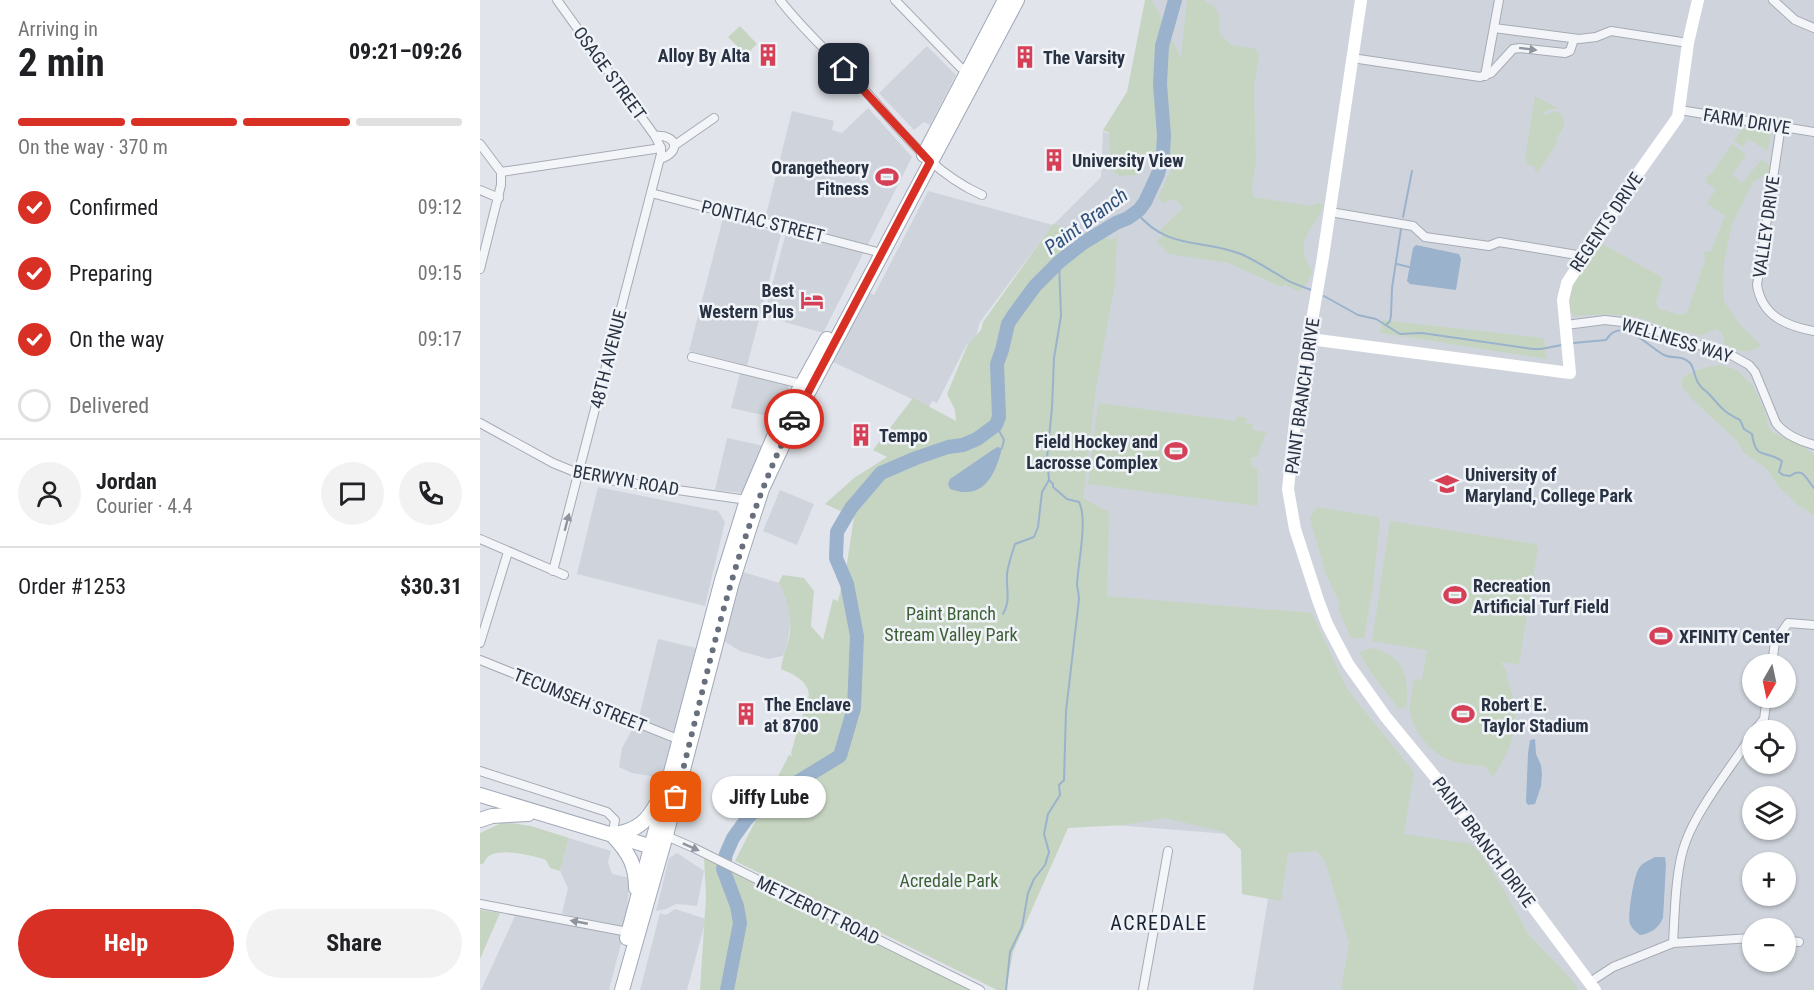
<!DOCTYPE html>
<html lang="en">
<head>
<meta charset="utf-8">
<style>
  :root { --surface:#fff; --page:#f2f2f2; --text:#202124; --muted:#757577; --line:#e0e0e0; --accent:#d93025 }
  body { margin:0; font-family:"Roboto Condensed",sans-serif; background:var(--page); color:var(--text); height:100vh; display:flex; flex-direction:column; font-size:22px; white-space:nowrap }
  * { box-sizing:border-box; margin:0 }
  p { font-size:20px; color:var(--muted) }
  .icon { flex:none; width:33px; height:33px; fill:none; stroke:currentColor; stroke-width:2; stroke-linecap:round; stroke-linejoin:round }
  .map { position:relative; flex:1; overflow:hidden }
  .drawer { display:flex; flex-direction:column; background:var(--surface); width:480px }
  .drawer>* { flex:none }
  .needle { width:39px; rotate:189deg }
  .buttons { position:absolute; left:1262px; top:654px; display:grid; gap:12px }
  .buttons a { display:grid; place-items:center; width:54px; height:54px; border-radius:50%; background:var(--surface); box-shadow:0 2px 4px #0004; font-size:30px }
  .pin { position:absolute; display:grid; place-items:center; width:51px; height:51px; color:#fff; margin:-26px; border-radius:12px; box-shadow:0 3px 9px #0006 }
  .courier { position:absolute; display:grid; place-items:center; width:60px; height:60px; margin:-30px; border:4px solid #d93025; border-radius:50%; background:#fff; color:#222; box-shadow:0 2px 8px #0007 }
  .bubble { position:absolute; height:42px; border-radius:21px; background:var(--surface); box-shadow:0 2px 4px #0004; font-size:20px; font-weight:700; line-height:42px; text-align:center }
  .headline em { font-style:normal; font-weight:700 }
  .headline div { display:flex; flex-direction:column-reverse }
  .headline { display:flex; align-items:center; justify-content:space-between; height:102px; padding:0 18px }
  h1 { font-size:39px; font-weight:700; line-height:45px }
  .bar { display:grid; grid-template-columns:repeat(4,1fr); gap:9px 6px; align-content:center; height:72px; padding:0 18px }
  .bar i { height:8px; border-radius:4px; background:var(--line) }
  .bar .active { background:var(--accent) }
  .bar p { grid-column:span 4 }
  .line { display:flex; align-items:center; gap:15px; padding:0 18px; border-top:2px solid var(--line) }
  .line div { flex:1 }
  .round { display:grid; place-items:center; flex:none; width:63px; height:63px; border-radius:32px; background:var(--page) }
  ol { padding:0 18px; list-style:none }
  li { display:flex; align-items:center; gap:18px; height:66px }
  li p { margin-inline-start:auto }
  li .icon { padding:6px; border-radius:50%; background:var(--accent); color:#fff; stroke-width:4 }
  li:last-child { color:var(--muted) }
  li i { width:33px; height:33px; border:3px solid var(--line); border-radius:50% }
  .action { display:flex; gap:12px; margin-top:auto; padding:12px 18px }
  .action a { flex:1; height:69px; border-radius:36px; background:var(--accent); color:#fff; font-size:24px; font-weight:700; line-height:69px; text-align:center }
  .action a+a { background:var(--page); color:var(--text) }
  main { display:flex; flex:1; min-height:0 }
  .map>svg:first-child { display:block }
</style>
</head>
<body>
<main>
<section class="drawer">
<div class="headline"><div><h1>2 min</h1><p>Arriving in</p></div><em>09:21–09:26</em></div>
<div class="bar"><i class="active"></i><i class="active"></i><i class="active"></i><i></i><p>On the way · 370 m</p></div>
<ol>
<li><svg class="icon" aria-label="check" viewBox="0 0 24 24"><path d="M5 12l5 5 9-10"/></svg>Confirmed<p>09:12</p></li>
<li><svg class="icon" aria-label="check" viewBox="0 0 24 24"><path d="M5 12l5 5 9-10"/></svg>Preparing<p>09:15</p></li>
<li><svg class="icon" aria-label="check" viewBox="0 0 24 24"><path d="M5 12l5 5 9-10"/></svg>On the way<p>09:17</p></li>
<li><i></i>Delivered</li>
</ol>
<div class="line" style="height:108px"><a class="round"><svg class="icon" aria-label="person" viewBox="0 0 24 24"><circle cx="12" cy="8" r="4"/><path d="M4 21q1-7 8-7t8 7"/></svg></a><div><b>Jordan</b><p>Courier · 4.4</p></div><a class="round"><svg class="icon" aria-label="chat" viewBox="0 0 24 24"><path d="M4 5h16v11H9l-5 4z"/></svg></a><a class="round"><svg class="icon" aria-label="phone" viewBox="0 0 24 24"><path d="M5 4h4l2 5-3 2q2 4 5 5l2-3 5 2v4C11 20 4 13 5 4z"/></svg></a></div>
<div class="line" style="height:78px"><div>Order #1253</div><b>$30.31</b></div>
<div class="action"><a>Help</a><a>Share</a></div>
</section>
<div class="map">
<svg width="1334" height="990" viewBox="0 0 1334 990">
  <rect width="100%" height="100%" fill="#e1e4ea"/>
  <g fill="#cfd4dc" fill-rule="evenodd">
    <path d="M671 0H1334V990H773L798 838 572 820 579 699 629 240 572 226 500 322 493 347 487 344 457 403 452 401 449 407 353 362 388 292 394 295 448 191 573 225 621 177 623 131 778 211ZM1272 664H1305V698H1272ZM1272 730H1305V764H1272ZM1272 796H1305V830H1272ZM1272 862H1305V896H1272ZM1272 928H1305V962H1272Z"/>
    <path d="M447 46 476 75 450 125 444 122 434 130 399 93Z"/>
    <path d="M388 108 432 157 422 177 343 333 284 316 308 225 285 219 312 111 354 121 352 130 362 133Z"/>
    <path d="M243 218 301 234 267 366 209 351Z"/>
    <path d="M260 373 307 385 311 392 297 418 251 408Z"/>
    <path d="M247 438 284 446 263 493 235 490Z"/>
    <path d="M118 487 238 511 245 522 225 606 97 574Z"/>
    <path d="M300 490 334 504 317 545 283 531Z"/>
    <path d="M263 572 300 583 307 598 311 619 307 646 303 656 288 659 260 651 244 641Z"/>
    <path d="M178 639 216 648 183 778 152 773 139 767 142 748 159 717Z"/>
    <path d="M89 838 131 851 128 862 132 874 150 878 145 927 82 914 88 888 80 871Z"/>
    <path d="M197 853 224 871 217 906 196 904 186 909 176 911 189 858Z"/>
    <path d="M195 909 226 919 207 990H160L180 913 186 915Z"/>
    <path d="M35 916 143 936 129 990H1Z"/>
  </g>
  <g fill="#c6d5c1">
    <path d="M665 0H672L701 58 707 0H725V2C743 8 738 18 740 34L751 45 776 49 779 57 774 87 776 162 772 189 773 197 831 206 836 203 843 204C841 220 825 230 824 246 823 270 844 267 819 292L804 284 802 287 748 263 689 254 676 241 682 237 681 229 703 208 695 199 682 203 678 197 693 166 666 152 662 169 657 175 639 176 631 169 629 133 623 130 647 92Z"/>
    <path d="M260 26 277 44 266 55 248 37Z"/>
    <path d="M1055 96 1079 109C1073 108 1063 109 1063 116L1075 111C1091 117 1083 129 1076 139L1078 142 1058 172 1055 171V166L1046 165 1047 160 1045 159Z"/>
    <path d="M1263 128 1290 132 1291 134 1287 151 1269 139 1263 147 1254 141Z"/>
    <path d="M1252 144 1266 154 1252 175 1262 183 1281 160 1286 162 1290 168 1287 173 1273 182 1252 224 1244 262 1243 280 1244 301 1260 325 1281 345C1267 356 1259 351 1244 344V339L1241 332 1236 329 1220 336 1205 331 1199 332 1157 317 1130 314 1093 316C1079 291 1106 262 1119 242L1183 278 1176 302 1178 308 1199 315 1207 313 1225 260 1224 252 1231 251 1245 216 1227 203 1236 189 1227 183 1225 178 1232 173Z"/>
    <path d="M573 224 629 239V240L637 237 635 284 616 388 603 498 629 512 627 596 832 613 867 689 934 772 924 834 991 844 1000 853 1025 892 1048 934 1093 981 1098 990H861L869 943 845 861 837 851 808 853 801 901 762 894 761 850 743 832 685 818 643 825 588 828 533 952 526 990H517L505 984 255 861 309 755 312 756 311 753C316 733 324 714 329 694 327 680 313 674 301 669 302 661 304 654 307 646 314 624 309 603 299 582L303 575 324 578 334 591 331 626 343 640 353 599 358 601 366 570 374 517 345 504 374 478 407 457 393 450 433 398 476 421 475 410 467 394 487 346 501 330 503 322Z"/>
    <path d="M902 320 1064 338 1067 359 900 333Z"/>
    <path d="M1241 365 1257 370 1273 386 1285 412 1289 428 1294 433 1323 446 1334 455V515L1318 505 1299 487 1286 468 1264 453 1257 441 1212 399 1202 387V379C1209 371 1229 366 1241 365Z"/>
    <path d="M618 403 756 421 757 416 767 418 766 423 773 424 772 430 786 432 777 457H771V467L777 468 778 506 608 484Z"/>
    <path d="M837 507 897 517 900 521 893 586 884 638H871L859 611V602L846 574 830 518Z"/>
    <path d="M910 521 1056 544 1058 548 1039 664 1021 662 1027 673 1026 675C1042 717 1037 740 1013 777L1005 766C994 765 982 765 972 761 951 754 934 733 930 712 929 701 933 689 934 679L942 680 947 650 892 641Z"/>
    <path d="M890 648C923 653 929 676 927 706L919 709 892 674 879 653Z"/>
    <path d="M24 822 51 826 89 838 80 871 70 868 66 860C53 855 21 848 9 856 6 858 5 861 3 864H0V833Z"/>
    <path d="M224 858 494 990H220L226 897Z"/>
    <path d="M0 910 20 913 0 959Z"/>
  </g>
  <g fill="#9ab2cc">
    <path d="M936 245 979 254 981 259 976 290 930 284 927 281 933 248Z"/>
    <path d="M517 447 522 448C515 476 503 501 470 489L468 484 470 479Z"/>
    <path d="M1055 739 1056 754 1061 765 1062 774 1061 786 1055 804 1048 805 1046 802 1048 753 1050 740Z"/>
    <path d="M1175 857H1185L1186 865 1183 918C1179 928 1170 934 1160 935 1156 932 1152 929 1150 924 1147 916 1154 875 1159 868 1163 862 1170 860 1175 857Z"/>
  </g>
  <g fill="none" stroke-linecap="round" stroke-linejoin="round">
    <g stroke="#9ab2cc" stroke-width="2">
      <path d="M656 212C688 251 720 238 761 254 777 261 790 270 805 279 813 284 822 286 831 290"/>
      <path d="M923 217 932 171"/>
      <path d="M917 264 929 267"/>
      <path d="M844 296 878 315 896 319 920 334 942 333 1053 349H1061L1082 345"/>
      <path d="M906 325 910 321 911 315 912 288 921 229"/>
      <path d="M1093 343 1126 340C1142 314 1168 347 1184 355 1193 359 1203 355 1210 363 1215 369 1214 378 1219 384 1221 388 1226 391 1229 394 1241 407 1243 412 1260 420L1264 429 1272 434C1276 461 1284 449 1302 461L1299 472 1303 475 1310 476C1323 466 1326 479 1334 488"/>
      <path d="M516 425 524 440 522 448"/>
      <path d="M523 614C531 601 526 589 527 574 528 564 532 554 535 544L554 537 558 527 562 492 569 480 567 458 572 408 574 358 581 316 579 262"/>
      <path d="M526 990 530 952 542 927 548 893 554 879 565 865 569 852 564 834 568 814 580 795 579 785 584 780 586 711 599 599C599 593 597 589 597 584 598 563 608 520 599 502L587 499 573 487V484L569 480"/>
    </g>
    <path stroke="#9ab2cc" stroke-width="14" d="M247 990 260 923 257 906 243 869 246 854 253 838 266 820 281 804 360 756 374 708 377 636 367 584 356 558 357 532 371 508 401 473 436 458 468 447 483 445 497 439 516 425 519 417 517 364 522 350 528 324 533 316 555 286 579 262 603 243 636 223 648 218 659 210 665 202 678 174 683 154 684 135 680 84 682 46 695 0"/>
    <g stroke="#a6abb5" stroke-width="10">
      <g id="street">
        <path d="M300 0C323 30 353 57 379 84 418 126 448 171 502 195"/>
        <path d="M415 0 480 67 488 72"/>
        <path d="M1293 0 1315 20 1334 28"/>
        <path d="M1014 28 1099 39 1116 37 1131 31 1208 43"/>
        <path d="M872 58 1000 77 1011 73 1033 49 1040 48 1085 53 1090 51 1094 39"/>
        <path d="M1005 76 1019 0"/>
        <path d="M1200 110 1334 132"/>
        <path d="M1301 125 1277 285C1282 316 1306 326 1334 331"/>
        <path d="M175 136C197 134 202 152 180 159"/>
        <path d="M0 144 21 172V185L0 269"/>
        <path d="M195 145 234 118"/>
        <path d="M21 172 181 148"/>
        <path d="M0 190 19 198"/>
        <path d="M171 193 394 251"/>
        <path d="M850 212 933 226 945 237 1009 246 1019 242 1103 256"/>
        <path d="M1086 325 1125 320 1151 323 1253 356 1269 365 1275 372 1296 423C1305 435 1320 441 1334 445"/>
        <path d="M212 357 321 384"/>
        <path d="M0 423 73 463 100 474 135 481 267 500"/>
        <path d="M0 539 84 575"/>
        <path d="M73 571 181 154V148L175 136 77 0"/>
        <path d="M0 643 28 552"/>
        <path d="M0 660 200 740"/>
        <path d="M1292 664 1295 642 1308 623 1334 625"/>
        <path d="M1275 730 1284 719 1287 698"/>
        <path d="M0 771 127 812 135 820 132 835"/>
        <path d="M182 834 214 848 500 990"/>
        <path d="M0 904 148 932"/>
        <path d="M1305 940 1319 942"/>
        <path d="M1193 943 1272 938"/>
        <path d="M1110 982 1133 967 1193 943C1195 913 1195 869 1206 841 1218 808 1252 766 1272 735"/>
        <path d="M663 990 688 851"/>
      </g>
    </g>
    <g stroke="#9fa9b7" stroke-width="16">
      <g id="primary">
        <path d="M444 155 525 0"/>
        <path d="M0 795 179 849"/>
        <path d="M0 820 12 816 48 814"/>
        <path d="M134 834C157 831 168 821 178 801"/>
        <path d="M133 836C149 853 156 865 156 888"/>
        <path d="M147 938 242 580 267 500 296 432 347 339"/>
        <path d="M142 990 186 835 252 582 282 489 322 404 537 0"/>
      </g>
    </g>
    <use href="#street" stroke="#f4f5f8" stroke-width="8"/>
    <g stroke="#fff" stroke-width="12">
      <path d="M881 0 843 257 816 413 808 489 815 529 838 600 847 624 868 664 905 716 965 789 1115 990"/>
      <path d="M830 339 1090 373 1083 300 1087 283 1159 172 1198 117 1208 43 1218 0"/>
    </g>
    <use href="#primary" stroke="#fff" stroke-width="14"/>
  </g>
  <defs><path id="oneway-solid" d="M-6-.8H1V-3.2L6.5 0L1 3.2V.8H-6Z" transform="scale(1.5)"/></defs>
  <g fill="#8e949e">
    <use href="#oneway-solid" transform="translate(1048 49) rotate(7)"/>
    <use href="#oneway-solid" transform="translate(87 522) rotate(-75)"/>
    <use href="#oneway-solid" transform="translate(211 847) rotate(24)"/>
    <use href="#oneway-solid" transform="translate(99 922) rotate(-169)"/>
  </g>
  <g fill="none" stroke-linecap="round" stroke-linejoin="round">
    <path stroke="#69707d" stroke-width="6" stroke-dasharray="0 10.8" d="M196 797C229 670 254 537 314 419"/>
    <path stroke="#d93025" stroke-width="8" d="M314 419 450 162 364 69"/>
  </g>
  <defs>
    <g id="building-bare" transform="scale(1.8)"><path d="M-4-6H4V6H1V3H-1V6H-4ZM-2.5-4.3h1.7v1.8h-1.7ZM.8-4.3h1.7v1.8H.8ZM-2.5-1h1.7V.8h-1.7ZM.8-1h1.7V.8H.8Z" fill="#d54057" stroke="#f0f3f7" stroke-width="2.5" paint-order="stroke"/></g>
    <g id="stadium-bare" transform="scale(1.8)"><path d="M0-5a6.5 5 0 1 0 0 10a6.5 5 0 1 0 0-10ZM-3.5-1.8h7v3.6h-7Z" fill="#d54057" stroke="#f0f3f7" stroke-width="2.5" paint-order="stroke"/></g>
    <g id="hotel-bare" transform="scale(1.8)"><path d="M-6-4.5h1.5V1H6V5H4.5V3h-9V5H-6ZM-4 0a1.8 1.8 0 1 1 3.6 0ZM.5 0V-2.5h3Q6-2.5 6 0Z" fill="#d54057" stroke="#f0f3f7" stroke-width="2.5" paint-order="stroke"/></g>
    <g id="university-bare" transform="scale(1.8)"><path d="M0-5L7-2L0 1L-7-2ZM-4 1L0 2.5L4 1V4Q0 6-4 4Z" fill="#d54057" stroke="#f0f3f7" stroke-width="2.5" paint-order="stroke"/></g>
  </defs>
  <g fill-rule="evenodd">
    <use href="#building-bare" x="288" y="55"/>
    <use href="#building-bare" x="545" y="57"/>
    <use href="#building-bare" x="574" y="160"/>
    <use href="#stadium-bare" x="407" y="177"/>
    <use href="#hotel-bare" x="332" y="300"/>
    <use href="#building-bare" x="381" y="435"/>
    <use href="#stadium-bare" x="696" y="451"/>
    <use href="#university-bare" x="967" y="484"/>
    <use href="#stadium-bare" x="975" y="595"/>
    <use href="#stadium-bare" x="1181" y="636"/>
    <use href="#building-bare" x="266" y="714"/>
    <use href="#stadium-bare" x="983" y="714"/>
  </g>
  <g text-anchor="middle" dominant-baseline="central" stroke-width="5" stroke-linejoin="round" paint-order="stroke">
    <g font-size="18" font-weight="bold" fill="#283243" stroke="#f0f3f7" text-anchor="start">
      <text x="270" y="55" text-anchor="end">Alloy By Alta</text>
      <text x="563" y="57">The Varsity</text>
      <text x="592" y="160">University View</text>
      <text x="389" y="167" text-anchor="end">Orangetheory<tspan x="389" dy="21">Fitness</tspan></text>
      <text x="314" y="290" text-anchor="end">Best<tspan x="314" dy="21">Western Plus</tspan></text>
      <text x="399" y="435">Tempo</text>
      <text x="678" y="441" text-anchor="end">Field Hockey and<tspan x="678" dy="21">Lacrosse Complex</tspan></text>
      <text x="985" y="474">University of<tspan x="985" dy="21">Maryland, College Park</tspan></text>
      <text x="993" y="585">Recreation<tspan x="993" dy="21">Artificial Turf Field</tspan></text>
      <text x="1199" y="636">XFINITY Center</text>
      <text x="284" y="704">The Enclave<tspan x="284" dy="21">at 8700</tspan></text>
      <text x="1001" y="704">Robert E.<tspan x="1001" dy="21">Taylor Stadium</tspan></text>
    </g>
    <g font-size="18" fill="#283243" stroke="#f0f3f7">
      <text transform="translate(130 73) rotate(54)">OSAGE STREET</text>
      <text transform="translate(1267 121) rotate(9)">FARM DRIVE</text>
      <text transform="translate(283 221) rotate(14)">PONTIAC STREET</text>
      <text transform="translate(1126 222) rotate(-56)">REGENTS DRIVE</text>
      <text transform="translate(1286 227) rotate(-82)">VALLEY DRIVE</text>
      <text transform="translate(1197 340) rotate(17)">WELLNESS WAY</text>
      <text transform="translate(128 359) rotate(-76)">48TH AVENUE</text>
      <text transform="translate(822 396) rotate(-82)">PAINT BRANCH DRIVE</text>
      <text transform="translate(146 480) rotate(10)">BERWYN ROAD</text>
      <text transform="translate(100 700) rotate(22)">TECUMSEH STREET</text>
      <text transform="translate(1004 842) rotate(53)">PAINT BRANCH DRIVE</text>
      <text transform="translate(338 910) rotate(26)">METZEROTT ROAD</text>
    </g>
    <g font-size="18" fill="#3d5f35" stroke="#f0f3f7">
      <text x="471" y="613">Paint Branch<tspan x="471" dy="21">Stream Valley Park</tspan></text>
      <text x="469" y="880">Acredale Park</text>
    </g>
    <g font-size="20" font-style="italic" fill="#305179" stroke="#f0f3f7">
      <text transform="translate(606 221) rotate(-36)">Paint Branch</text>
    </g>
    <g font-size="20" letter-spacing="1.5" fill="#1a2334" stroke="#f0f3f7">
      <text x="679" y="923">ACREDALE</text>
    </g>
  </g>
</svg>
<div class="buttons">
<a><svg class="needle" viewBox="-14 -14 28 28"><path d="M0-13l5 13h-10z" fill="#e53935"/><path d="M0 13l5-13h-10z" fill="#757577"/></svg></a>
<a><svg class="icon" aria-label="locate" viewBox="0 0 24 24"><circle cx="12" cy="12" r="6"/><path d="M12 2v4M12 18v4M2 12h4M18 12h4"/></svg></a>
<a><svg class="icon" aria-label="layers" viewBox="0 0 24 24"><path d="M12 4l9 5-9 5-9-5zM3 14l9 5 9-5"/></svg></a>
<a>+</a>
<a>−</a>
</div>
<div class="pin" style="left:196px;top:797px;background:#ea580c"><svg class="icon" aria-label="bag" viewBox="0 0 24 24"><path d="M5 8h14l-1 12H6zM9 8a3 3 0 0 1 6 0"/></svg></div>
<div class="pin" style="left:364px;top:69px;background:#1f2937"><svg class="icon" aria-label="home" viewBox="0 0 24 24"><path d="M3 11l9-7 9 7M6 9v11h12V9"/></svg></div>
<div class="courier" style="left:314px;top:419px"><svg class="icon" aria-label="car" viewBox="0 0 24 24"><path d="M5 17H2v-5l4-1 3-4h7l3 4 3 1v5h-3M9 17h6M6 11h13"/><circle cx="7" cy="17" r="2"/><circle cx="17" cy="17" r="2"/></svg></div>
<div class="bubble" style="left:232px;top:776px;width:114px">Jiffy Lube</div>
</div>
</main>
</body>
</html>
